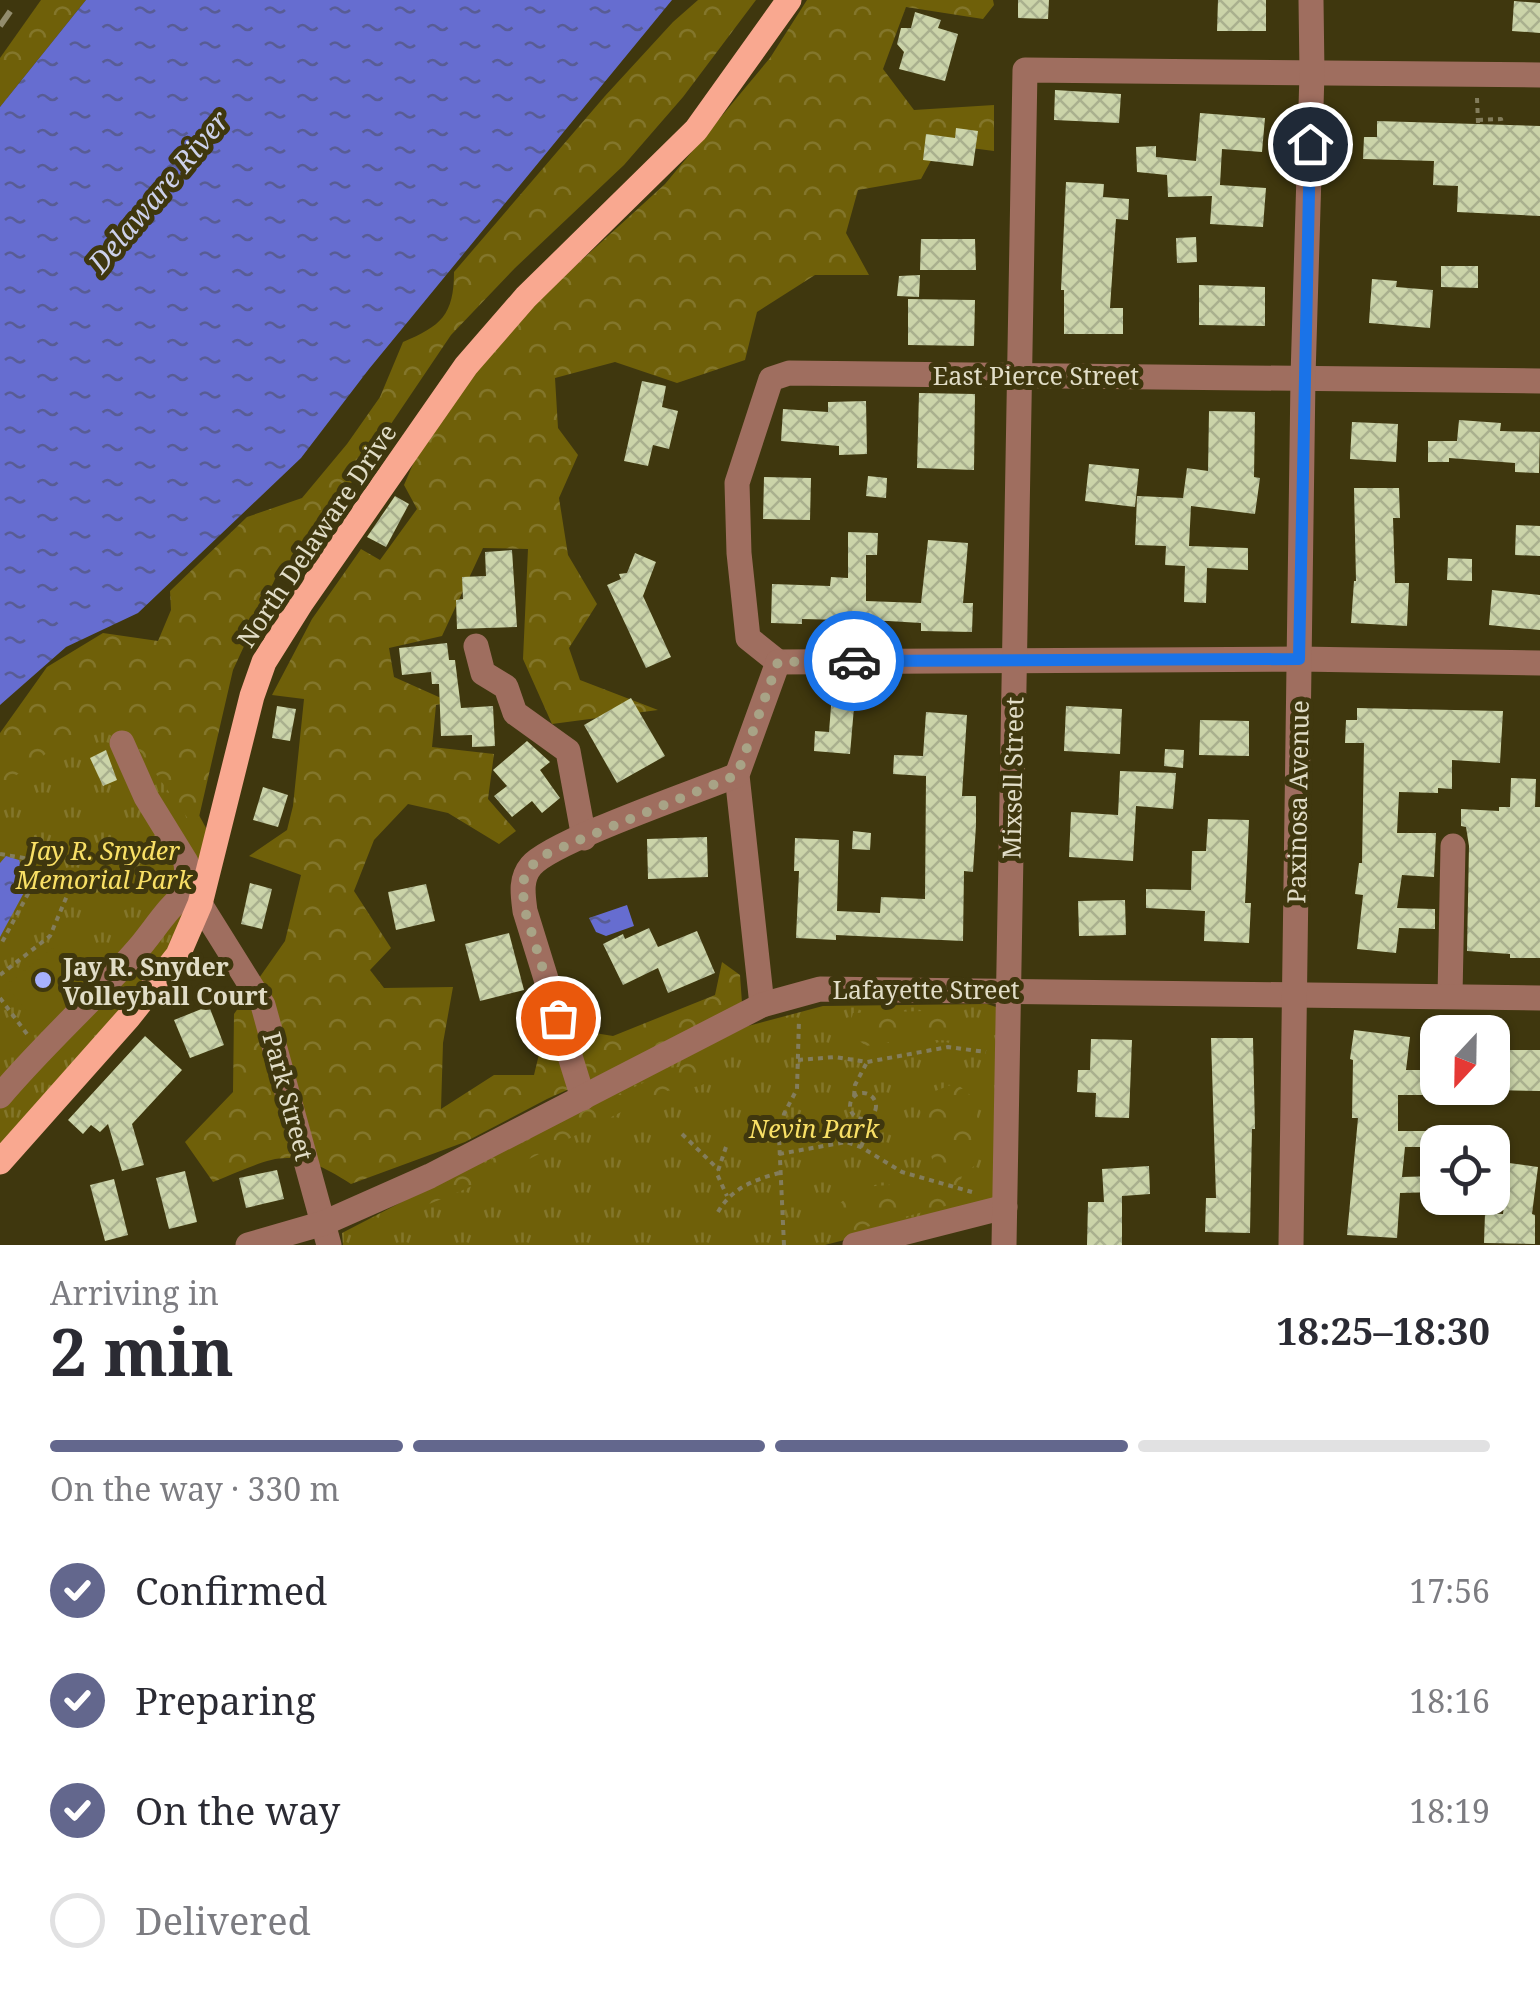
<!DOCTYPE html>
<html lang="en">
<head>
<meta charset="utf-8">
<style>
  :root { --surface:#fff; --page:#f2f2f3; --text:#2b2b33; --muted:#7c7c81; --line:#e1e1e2; --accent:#63678d }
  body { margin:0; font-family:"Noto Serif",serif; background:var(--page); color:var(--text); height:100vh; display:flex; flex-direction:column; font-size:38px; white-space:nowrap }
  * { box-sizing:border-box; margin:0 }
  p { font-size:32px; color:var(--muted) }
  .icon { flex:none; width:55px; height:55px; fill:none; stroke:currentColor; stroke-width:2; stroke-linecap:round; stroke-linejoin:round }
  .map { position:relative; height:1245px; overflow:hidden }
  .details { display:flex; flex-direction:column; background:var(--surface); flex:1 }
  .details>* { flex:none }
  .needle { width:65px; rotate:202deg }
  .buttons { position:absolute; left:1420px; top:1015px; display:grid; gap:20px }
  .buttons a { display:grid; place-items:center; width:90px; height:90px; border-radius:20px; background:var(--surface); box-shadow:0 2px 8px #0004; font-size:50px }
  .pin { position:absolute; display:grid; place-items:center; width:85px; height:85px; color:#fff; margin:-42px; border:5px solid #fff; border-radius:50%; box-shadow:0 2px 10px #0007 }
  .courier { position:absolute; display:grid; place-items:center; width:100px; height:100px; margin:-50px; border:8px solid #1a73e8; border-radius:50%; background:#fff; color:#222; box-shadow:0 2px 12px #0007 }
  .summary em { font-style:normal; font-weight:700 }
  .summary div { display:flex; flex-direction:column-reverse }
  .summary { display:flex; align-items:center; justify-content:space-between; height:170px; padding:0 50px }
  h1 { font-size:65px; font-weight:700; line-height:75px }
  .bar { display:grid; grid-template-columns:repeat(4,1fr); gap:15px 10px; align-content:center; height:120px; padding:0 50px }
  .bar i { height:12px; border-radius:8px; background:var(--line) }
  .bar .selected { background:var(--accent) }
  .bar p { grid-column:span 4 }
  ol { padding:0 50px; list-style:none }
  li { display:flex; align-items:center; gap:30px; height:110px }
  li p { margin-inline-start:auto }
  li .icon { padding:10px; border-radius:50%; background:var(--accent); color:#fff; stroke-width:4 }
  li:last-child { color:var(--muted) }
  li i { width:55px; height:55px; border:5px solid var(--line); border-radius:50% }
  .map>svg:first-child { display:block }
</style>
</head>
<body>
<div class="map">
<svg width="1540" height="1245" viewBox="0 0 1540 1245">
  <defs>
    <pattern id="grass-tufts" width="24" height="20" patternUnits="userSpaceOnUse" patternTransform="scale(2.5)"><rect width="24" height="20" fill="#6f6009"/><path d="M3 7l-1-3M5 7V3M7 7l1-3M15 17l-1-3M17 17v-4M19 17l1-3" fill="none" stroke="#83762b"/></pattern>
    <pattern id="forest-crowns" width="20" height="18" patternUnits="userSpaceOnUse" patternTransform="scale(2.5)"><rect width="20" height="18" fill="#6f6009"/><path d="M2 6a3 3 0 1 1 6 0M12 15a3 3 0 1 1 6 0" fill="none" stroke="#83762b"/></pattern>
    <pattern id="water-ripples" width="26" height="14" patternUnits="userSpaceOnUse" patternTransform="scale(2.5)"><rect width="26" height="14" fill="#666dd0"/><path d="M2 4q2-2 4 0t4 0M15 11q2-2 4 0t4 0" fill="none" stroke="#585c95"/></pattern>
    <pattern id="building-cross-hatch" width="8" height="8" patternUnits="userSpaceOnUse" patternTransform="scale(2.5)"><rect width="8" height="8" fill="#cbd4a9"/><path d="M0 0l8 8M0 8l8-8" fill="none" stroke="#a9b08e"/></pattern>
  </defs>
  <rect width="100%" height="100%" fill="#3f370e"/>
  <g fill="url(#grass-tufts)">
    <path d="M69 667 164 752 216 846 178 955 0 1162V734Z"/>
    <path d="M987 1004 996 1007V1199L977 1206 825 1245H343L342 1233 631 1083 748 1026 823 1006Z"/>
  </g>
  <g fill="url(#forest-crowns)">
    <path d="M41 0H86L0 107V58Z"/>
    <path d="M698 0H756L683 97 624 165 515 268 451 335 310 544 275 579 233 670 196 830 119 722 69 737 0 787V733L47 667 103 633 158 641 171 610 170 591 247 517 302 498 347 444 380 397 403 342C441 326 454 315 454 272L605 96 673 22Z"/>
    <path d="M807 0H993L994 5 983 19 906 7 883 69 914 110 994 105V151L940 144 921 179 858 190 846 233 869 275H815L757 312 745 360 677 383 615 362 555 378 558 428 578 455 559 498 568 555 597 604 569 648 580 680 658 710 552 724 523 659 528 549 483 548 442 636 389 648 394 677 450 702 436 705 432 747 494 754 488 799 516 831 499 844 448 813 408 804 374 840 354 891 391 948 370 970 384 988 453 987 443 1043 441 1109 494 1075H534L546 1025 613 1036 715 995 722 962 740 975 742 1003 682 1038 547 1099 465 1142 351 1184C288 1144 278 1156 213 1182L185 1142 233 1092 234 1014 285 941 301 875 249 856 287 830 293 806 304 699 272 695 312 619 361 549 380 560 417 509 404 485 423 441 517 319 665 184 770 58Z"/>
    <path d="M960 1010 961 1041 908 1039 866 1046 848 1032 853 1013Z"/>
    <path d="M709 1053 715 1077C696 1093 680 1085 658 1094 581 1130 509 1174 429 1204L428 1193 597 1104Z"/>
    <path d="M956 1083 978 1102 974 1166 962 1176 953 1204 844 1233 829 1214C862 1179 878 1186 923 1185L933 1163 917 1098Z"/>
  </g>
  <path fill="#6f6009" d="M57 945 80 975 30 1015 6 985Z"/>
  <g fill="url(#water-ripples)">
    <path d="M86 0H672L369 369 301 458 138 613 66 647 0 705V107Z"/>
    <path d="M6 856 19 860 27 887 0 937V863Z"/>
    <path d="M627 905 634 926 606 936 596 932 589 918Z"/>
  </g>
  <g fill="url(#building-cross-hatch)">
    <path d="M1018 0H1049L1048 19 1018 18Z"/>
    <path d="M1218 0H1266V31H1217Z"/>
    <path d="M1514 1 1540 3V33L1512 31Z"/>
    <path d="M915 12 941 20 938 28 958 34 945 81 899 69 904 52 897 44 901 28H911Z"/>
    <path d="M1055 90 1121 94 1119 123 1054 120Z"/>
    <path d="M1200 113 1265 118 1262 152 1222 149 1220 185 1266 188 1263 227 1210 224 1212 196 1168 197 1167 175 1137 172 1136 147 1156 146V157L1196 161Z"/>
    <path d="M1377 121 1540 126V216L1457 212 1458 186 1433 185 1434 161 1363 159 1364 137H1377Z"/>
    <path d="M956 128 978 131 973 166 923 160 926 134 955 138Z"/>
    <path d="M1066 182 1104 184 1103 197 1129 199 1128 220 1116 219 1110 308H1123V334H1064V290H1061Z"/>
    <path d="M1196 237 1197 262 1177 263 1176 238Z"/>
    <path d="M921 239H975L976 270H920Z"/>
    <path d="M1441 266H1478V288L1441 287Z"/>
    <path d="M920 275 919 297 897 296 899 276Z"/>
    <path d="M1372 279 1397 281 1396 287 1433 290 1430 328 1369 323Z"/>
    <path d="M1199 285 1265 287V326L1199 325Z"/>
    <path d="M908 299 975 300 974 346 908 345Z"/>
    <path d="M642 381 666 386 662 407 678 411 669 449 653 445 648 466 624 461Z"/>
    <path d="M919 393 975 394 974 470 917 468Z"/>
    <path d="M866 401 867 454 839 455V446L781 441 783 409 828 412V402Z"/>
    <path d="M1209 411 1255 412 1254 477 1260 478 1255 514 1191 506 1189 546 1248 548V570L1207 568 1206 603 1184 602 1185 566 1165 565 1166 546 1135 545 1137 496 1183 498 1187 468 1208 471Z"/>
    <path d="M1459 420 1501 423 1500 431 1540 432 1539 473 1515 472V463L1449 458V462H1428V441H1457Z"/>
    <path d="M1352 422 1398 424 1396 462 1350 459Z"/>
    <path d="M1089 464 1139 469 1135 507 1085 501Z"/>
    <path d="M868 476 887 478 886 498 866 496Z"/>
    <path d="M764 477 811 478 810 520 763 519Z"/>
    <path d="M1354 488H1399L1400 518H1393L1395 583H1409L1407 626 1351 623 1354 581H1356Z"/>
    <path d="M395 496 409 504 386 547 367 537Z"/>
    <path d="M1516 525 1540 526V556L1515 555Z"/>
    <path d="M848 532 878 533 877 555H866V601L921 603 928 540 968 543 963 603H973L972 632 921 631V623L888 621 802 619V624L771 623 772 584 830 586 831 577 848 578Z"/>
    <path d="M512 550 517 627 457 629 456 600 463 599 462 577 486 576 485 552Z"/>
    <path d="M635 553 656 562 643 596 671 657 646 668 607 585 621 579 619 574 627 573Z"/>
    <path d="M1448 558 1472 559V581L1447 580Z"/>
    <path d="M1492 590 1540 595V630L1489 625Z"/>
    <path d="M447 643 449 660H455L461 708 493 706 495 746 472 747V735L441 736 439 684H432L431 672 402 675 399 648Z"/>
    <path d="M832 694 855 696 850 754 814 751 815 731 829 732Z"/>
    <path d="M631 698 665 756 617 783 584 725Z"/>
    <path d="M277 706 296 709 290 741 272 738Z"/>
    <path d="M1066 706 1122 709 1120 754 1064 751Z"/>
    <path d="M1357 708 1503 711 1500 763 1452 760V789L1438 788V793L1399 792 1397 833H1436L1434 877 1402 875 1397 908 1435 909V929L1399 928 1396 953 1357 949 1363 895 1355 894 1359 863H1362L1364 743H1345L1346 720H1357Z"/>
    <path d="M926 712 967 715 962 796H976V825L973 872 964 871 963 941 836 935V940L796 938 799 871H794L795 838 839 840 837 911 880 913 881 897 925 899 926 776 893 774 894 755 923 756Z"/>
    <path d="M1200 720 1249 721V756L1199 755Z"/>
    <path d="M527 741 550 762 540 770 560 798 542 813 532 801 512 817 494 796 507 786 493 770Z"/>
    <path d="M1165 749 1184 750 1183 768 1164 766Z"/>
    <path d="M106 750 117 780 103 786 90 758Z"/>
    <path d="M1120 771 1176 773 1173 809 1136 806 1133 861 1069 857 1071 812 1118 815Z"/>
    <path d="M1511 778 1536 779 1535 807H1540V958H1510V954L1467 951 1469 846 1466 827 1461 826V809L1499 811V807H1510Z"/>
    <path d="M263 787 288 795 278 827 253 820Z"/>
    <path d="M1208 819 1249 820 1245 903H1251L1249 943 1204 941 1205 911 1146 908V889L1191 890 1192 851H1206Z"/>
    <path d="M853 831 871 833 870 850 852 849Z"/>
    <path d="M707 837 708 877 648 879 647 839Z"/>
    <path d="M250 883 272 889 262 929 241 924Z"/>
    <path d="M426 884 435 921 396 930 388 892Z"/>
    <path d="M1125 900 1126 935 1079 936 1078 901Z"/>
    <path d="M649 928 658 947 697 931 715 973 668 993 658 968 623 985 603 944 623 934 625 939Z"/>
    <path d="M509 933 524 990 480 1001 465 944Z"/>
    <path d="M209 1006 224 1045 190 1058 174 1020Z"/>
    <path d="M1354 1030 1410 1037 1406 1070H1438V1095H1398V1131H1437V1147H1405L1402 1177 1437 1176V1192L1400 1193 1397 1238 1347 1235 1358 1118H1352L1353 1060 1350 1059Z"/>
    <path d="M145 1036 182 1070 132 1124 144 1165 122 1171 108 1124 100 1132 91 1125 83 1134 68 1120Z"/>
    <path d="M1211 1038H1253L1255 1129H1252L1250 1233 1205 1232 1206 1198H1216Z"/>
    <path d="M1091 1039 1132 1040 1129 1118 1095 1117 1096 1093 1077 1092 1078 1070H1090Z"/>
    <path d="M1506 1050H1540V1091L1492 1090V1052Z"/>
    <path d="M1509 1163 1538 1167 1532 1214 1535 1215V1244L1484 1243 1485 1213 1503 1214Z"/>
    <path d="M1149 1166 1150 1194 1122 1196V1245H1087L1088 1202H1104L1102 1169Z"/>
    <path d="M277 1170 284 1199 246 1208 239 1178Z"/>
    <path d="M185 1171 197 1222 169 1229 156 1178Z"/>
    <path d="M114 1179 128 1235 105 1241 90 1185Z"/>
  </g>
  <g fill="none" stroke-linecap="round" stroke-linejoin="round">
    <g stroke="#837d5c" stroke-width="4" stroke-dasharray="5 5" stroke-linecap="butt">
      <path d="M1477 98 1478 123"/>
      <path d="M1478 120 1501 119 1502 124"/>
      <path d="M0 854 24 858 29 892 0 946"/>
      <path d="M0 975 50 936 69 891"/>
      <path d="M0 998 27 1034"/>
      <path d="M798 1060 835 1057 867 1062 948 1047 986 1052"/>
      <circle cx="863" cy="1106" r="13"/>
      <path d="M854 1096 855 1085 866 1064"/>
      <path d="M682 1134 719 1170"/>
      <path d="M726 1147 717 1174 727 1196"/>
      <path d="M861 1147 874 1114"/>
      <path d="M779 1154 846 1142 861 1147 902 1172 972 1192"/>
      <path d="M718 1212C731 1189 753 1180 779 1173"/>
      <path d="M784 1245 779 1137 784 1114 797 1089 799 1019"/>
    </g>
    <g stroke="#9f6e5f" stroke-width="25">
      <path d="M476 646 483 673 506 687 515 713 568 751 584 838"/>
      <path d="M778 662 748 638 739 553 737 483 771 379 789 373 1540 381"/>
      <path d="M778 662 1299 659 1540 663"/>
      <path d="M122 743 146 797 186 862 188 891 200 904 263 1005 329 1245"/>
      <path d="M1450 996 1453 846"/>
      <path d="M762 1005 737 775 778 662"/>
      <path d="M0 1096C43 1045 94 1000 138 949 155 929 167 908 188 891"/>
      <path d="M583 1098 525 911C523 895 520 879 531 866 552 841 698 791 737 775"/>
      <path d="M248 1245 324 1223 430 1176 762 1005 820 989 1540 998"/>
      <path d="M855 1245 1005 1207"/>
      <path d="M1004 1245 1025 70 1540 75"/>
      <path d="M1291 1245 1303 377 1312 73 1311 0"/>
    </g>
    <path stroke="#f9a890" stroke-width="25" d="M0 1162 128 1018 178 955 200 904 252 696 264 662 301 603 466 366 526 297 696 130 789 0"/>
    <path stroke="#928c6d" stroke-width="6" stroke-dasharray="18 18" stroke-linecap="butt" d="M0 26 18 0"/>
  </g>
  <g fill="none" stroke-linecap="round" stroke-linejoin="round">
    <path stroke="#a8a386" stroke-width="10" stroke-dasharray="0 18" d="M558 1018 525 911 522 884 528 870 540 857 584 838 737 775 778 662 854 661"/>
    <path stroke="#1a73e8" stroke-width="12" d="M854 661 1299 659 1310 144"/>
  </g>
  <circle fill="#a7b1fc" stroke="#3f370e" stroke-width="4" cx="43" cy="980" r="10"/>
  <g text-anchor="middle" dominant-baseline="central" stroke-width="10" stroke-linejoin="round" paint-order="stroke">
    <g font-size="25" fill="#e1ddc7" stroke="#3f370e">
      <text x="1036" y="375">East Pierce Street</text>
      <text transform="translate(316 535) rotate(-56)">North Delaware Drive</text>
      <text transform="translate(1012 778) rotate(-89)">Mixsell Street</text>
      <text transform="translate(1297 802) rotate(-89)">Paxinosa Avenue</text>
      <text x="926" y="989">Lafayette Street</text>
      <text transform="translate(289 1096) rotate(75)">Park Street</text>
    </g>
    <g font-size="25" font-style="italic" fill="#f9e066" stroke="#3f370e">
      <text x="104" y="850">Jay R. Snyder<tspan x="104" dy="29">Memorial Park</tspan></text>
      <text x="814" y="1128">Nevin Park</text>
    </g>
    <g font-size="25" font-weight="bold" fill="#e1ddc7" stroke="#3f370e" text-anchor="start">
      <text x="63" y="966">Jay R. Snyder<tspan x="63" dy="29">Volleyball Court</tspan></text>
    </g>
    <g font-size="28" font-style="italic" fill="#cdd1eb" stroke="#3f370e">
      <text transform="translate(158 191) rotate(-50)">Delaware River</text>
    </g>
  </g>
</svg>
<div class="buttons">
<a><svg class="needle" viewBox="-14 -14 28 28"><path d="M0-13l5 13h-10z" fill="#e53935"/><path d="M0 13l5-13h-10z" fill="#7c7c81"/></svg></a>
<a><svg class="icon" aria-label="locate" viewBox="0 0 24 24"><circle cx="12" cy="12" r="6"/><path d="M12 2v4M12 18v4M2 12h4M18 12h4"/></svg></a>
</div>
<div class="pin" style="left:558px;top:1018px;background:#ea580c"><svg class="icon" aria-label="bag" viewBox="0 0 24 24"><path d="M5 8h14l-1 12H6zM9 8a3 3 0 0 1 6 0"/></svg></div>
<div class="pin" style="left:1310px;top:144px;background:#1f2937"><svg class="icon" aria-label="home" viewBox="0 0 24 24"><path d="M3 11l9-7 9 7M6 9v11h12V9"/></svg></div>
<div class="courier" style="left:854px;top:661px"><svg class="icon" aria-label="car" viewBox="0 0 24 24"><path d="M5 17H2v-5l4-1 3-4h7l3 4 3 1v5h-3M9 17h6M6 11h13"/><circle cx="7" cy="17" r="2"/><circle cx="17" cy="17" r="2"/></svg></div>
</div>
<section class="details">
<div class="summary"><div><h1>2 min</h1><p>Arriving in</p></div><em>18:25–18:30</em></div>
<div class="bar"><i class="selected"></i><i class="selected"></i><i class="selected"></i><i></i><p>On the way · 330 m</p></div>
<ol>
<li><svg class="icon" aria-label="check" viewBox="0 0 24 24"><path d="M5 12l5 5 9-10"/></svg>Confirmed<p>17:56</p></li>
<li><svg class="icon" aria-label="check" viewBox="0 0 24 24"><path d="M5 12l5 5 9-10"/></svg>Preparing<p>18:16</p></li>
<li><svg class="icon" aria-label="check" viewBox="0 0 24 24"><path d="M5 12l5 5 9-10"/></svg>On the way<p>18:19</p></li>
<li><i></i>Delivered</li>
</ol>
</section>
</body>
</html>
